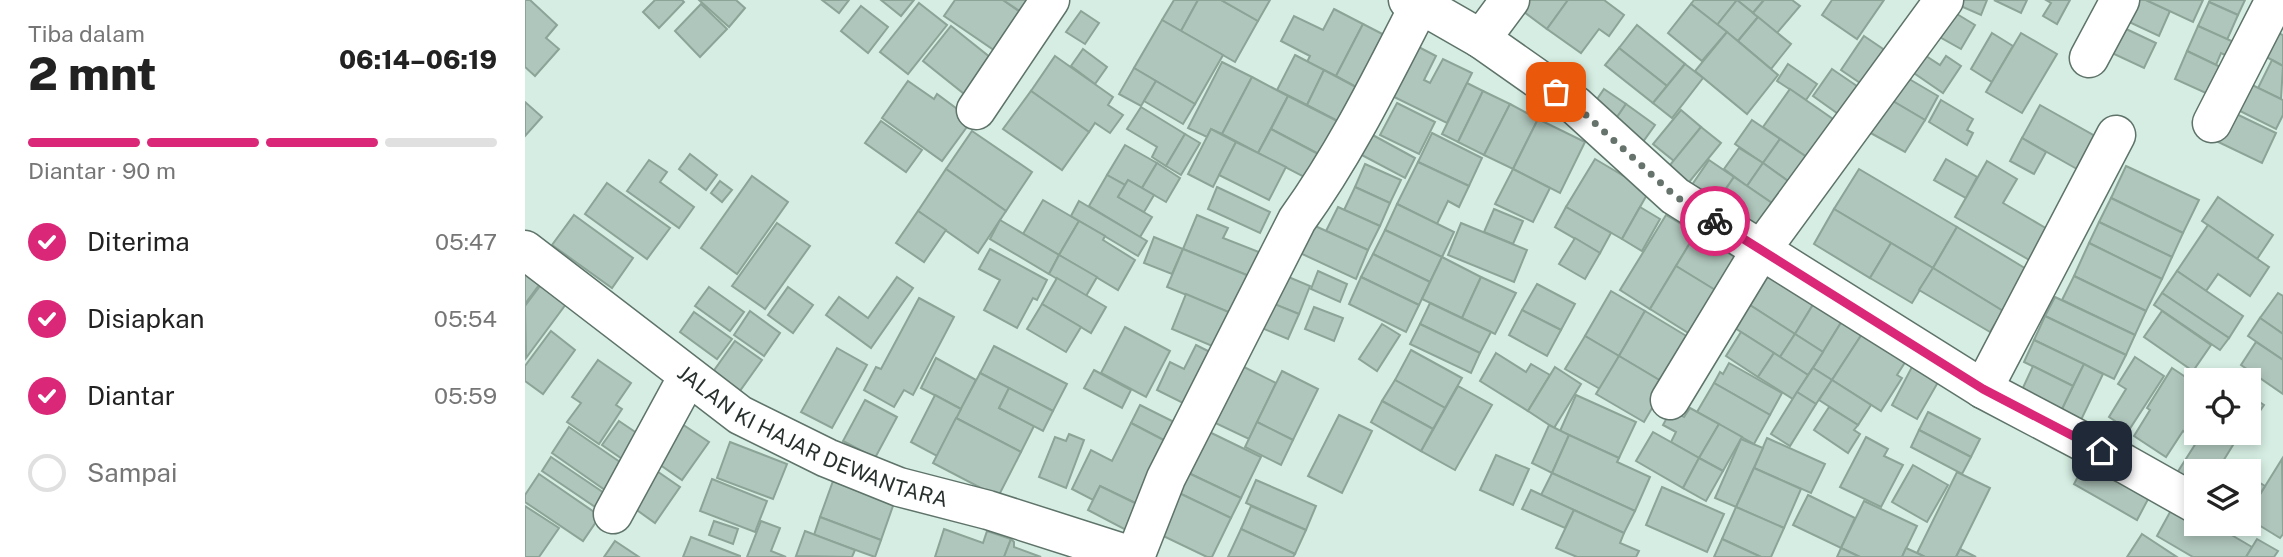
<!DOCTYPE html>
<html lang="id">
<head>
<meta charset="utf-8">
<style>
  :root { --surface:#fff; --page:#f2f2f2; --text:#222; --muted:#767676; --line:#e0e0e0; --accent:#db2777 }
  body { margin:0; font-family:"Public Sans",sans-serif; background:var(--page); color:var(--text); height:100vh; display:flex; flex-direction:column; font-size:26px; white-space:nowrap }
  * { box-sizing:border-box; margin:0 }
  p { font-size:23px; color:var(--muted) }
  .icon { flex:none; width:38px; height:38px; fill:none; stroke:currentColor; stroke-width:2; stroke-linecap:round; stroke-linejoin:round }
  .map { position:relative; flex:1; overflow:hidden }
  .panel { display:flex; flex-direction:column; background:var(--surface); width:525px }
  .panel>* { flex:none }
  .buttons { position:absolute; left:1659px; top:368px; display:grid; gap:14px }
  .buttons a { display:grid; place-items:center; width:77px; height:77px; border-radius:0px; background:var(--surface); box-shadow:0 4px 10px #0003; font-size:35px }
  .pin { position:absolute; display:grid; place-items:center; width:60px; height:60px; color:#fff; margin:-30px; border-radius:14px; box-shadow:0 4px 10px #0006 }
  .courier { position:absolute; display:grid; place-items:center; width:70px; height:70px; margin:-35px; border:5px solid #db2777; border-radius:50%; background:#fff; color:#222; box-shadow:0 2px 9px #0007 }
  .overview em { font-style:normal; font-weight:800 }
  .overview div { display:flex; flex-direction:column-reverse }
  .overview { display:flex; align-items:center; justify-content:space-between; height:119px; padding:0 28px }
  h1 { font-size:46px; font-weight:800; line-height:52px }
  .bar { display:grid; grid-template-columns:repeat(4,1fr); gap:10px 7px; align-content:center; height:84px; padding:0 28px }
  .bar i { height:9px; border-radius:5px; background:var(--line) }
  .bar .active { background:var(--accent) }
  .bar p { grid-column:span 4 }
  ol { padding:0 28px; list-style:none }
  li { display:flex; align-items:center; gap:21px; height:77px }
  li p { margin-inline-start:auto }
  li .icon { padding:7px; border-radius:50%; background:var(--accent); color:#fff; stroke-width:4 }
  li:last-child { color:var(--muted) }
  li i { width:38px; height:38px; border:4px solid var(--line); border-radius:50% }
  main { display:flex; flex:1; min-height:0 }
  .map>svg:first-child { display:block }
</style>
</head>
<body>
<main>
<section class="panel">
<div class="overview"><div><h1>2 mnt</h1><p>Tiba dalam</p></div><em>06:14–06:19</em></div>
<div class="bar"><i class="active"></i><i class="active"></i><i class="active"></i><i></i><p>Diantar · 90 m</p></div>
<ol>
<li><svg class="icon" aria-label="check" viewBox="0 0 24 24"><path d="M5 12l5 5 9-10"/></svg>Diterima<p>05:47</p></li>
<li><svg class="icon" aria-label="check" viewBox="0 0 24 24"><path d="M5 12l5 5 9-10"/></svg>Disiapkan<p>05:54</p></li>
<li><svg class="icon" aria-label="check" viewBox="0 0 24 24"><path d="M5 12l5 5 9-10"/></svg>Diantar<p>05:59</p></li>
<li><i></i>Sampai</li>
</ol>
</section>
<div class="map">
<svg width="1758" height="557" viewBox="0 0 1758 557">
  <rect width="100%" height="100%" fill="#d5ede2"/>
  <g fill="#afc6bc" stroke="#8ca398" stroke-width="2">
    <path d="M0 0H5L32 25 21 38 34 49 10 76 0 67Z"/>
    <path d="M130 0H157L159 2 134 28 118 12Z"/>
    <path d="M174 0H211L220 8 204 27Z"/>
    <path d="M297 0H324L314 13Z"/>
    <path d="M356 0H389L376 16Z"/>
    <path d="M430 0H478L508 21 482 59 419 16Z"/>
    <path d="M478 0H513L502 16Z"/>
    <path d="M649 0H673L656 31 637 20Z"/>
    <path d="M673 0H696L733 21 710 62 656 31Z"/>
    <path d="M696 0H745L733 21Z"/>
    <path d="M996 0H1043L1022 29 991 6Z"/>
    <path d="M1043 0H1079L1099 15 1084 36 1074 29 1056 53 1022 29Z"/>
    <path d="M1169 0H1212L1192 25 1166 4Z"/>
    <path d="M1212 0H1239L1228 13Z"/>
    <path d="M1212 0 1233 17 1213 41 1192 25Z"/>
    <path d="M1239 0H1267L1275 6 1252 33 1228 13Z"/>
    <path d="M1307 0H1359L1332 39 1297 15Z"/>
    <path d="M1433 0H1462L1456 15 1431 4Z"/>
    <path d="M1469 0H1502L1496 13Z"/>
    <path d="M1521 0H1545L1532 24 1518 16 1526 3Z"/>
    <path d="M1612 0H1621L1645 11 1634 36 1602 21Z"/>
    <path d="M1621 0H1678L1668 22Z"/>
    <path d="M1685 0H1720L1713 15 1684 2Z"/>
    <path d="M1684 2 1713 15 1702 40 1673 26Z"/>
    <path d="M394 3 422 25 383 74 355 52Z"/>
    <path d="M176 4 202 29 175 57 150 31Z"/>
    <path d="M1166 4 1202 32 1177 61 1143 33Z"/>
    <path d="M336 6 363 27 343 53 316 31Z"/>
    <path d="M809 9 838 24 811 76 782 62 785 56 756 41 769 16 798 30Z"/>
    <path d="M556 11 574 23 560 44 541 32Z"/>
    <path d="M1427 11 1450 25 1436 49 1413 36Z"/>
    <path d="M1233 17 1266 44 1246 69 1213 41Z"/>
    <path d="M637 20 698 55 670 104 609 68Z"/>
    <path d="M838 24 869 40 842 93 811 76Z"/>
    <path d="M1112 25 1160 64 1142 86 1094 48Z"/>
    <path d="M426 26 471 62 443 97 398 61Z"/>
    <path d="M1673 26 1720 47 1713 61 1696 53 1691 65 1662 51Z"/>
    <path d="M1599 28 1631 43 1619 68 1587 53Z"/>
    <path d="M1747 30 1758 35V66L1736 54Z"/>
    <path d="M1202 32 1253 75 1222 114 1170 71Z"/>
    <path d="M1467 33 1488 46 1467 82 1446 69Z"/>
    <path d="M1496 33 1532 54 1497 113 1461 92Z"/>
    <path d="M1339 36 1370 57 1347 91 1316 70Z"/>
    <path d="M886 43 911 56 899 80 905 83 918 59 947 73 922 123 861 93Z"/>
    <path d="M1094 48 1142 86 1128 103 1080 65Z"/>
    <path d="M558 49 582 67 570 84 546 66Z"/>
    <path d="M1662 51 1706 72 1694 99 1650 79Z"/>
    <path d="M1395 52 1415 65 1421 56 1436 66 1418 93 1383 69Z"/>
    <path d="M770 55 799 70 782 105 752 90Z"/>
    <path d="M530 56 588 97 583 105 598 115 585 133 570 123 564 132 506 91Z"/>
    <path d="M1747 60 1758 66 1756 99 1733 88Z"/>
    <path d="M697 62 727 77 697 134 686 129 682 137 663 128Z"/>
    <path d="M1160 64 1178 78 1147 118 1128 103Z"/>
    <path d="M1263 64 1292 84 1281 100 1252 81Z"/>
    <path d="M609 68 631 81 616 106 594 94Z"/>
    <path d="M1307 69 1345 95 1326 123 1288 96Z"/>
    <path d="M799 70 842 93 824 127 782 105Z"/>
    <path d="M1374 73 1413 96 1400 120 1361 97Z"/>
    <path d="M727 77 763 96 733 153 697 134Z"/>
    <path d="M1715 79 1758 100V115L1751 129 1703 105Z"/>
    <path d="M383 81 409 99 412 94 447 120 417 161 357 118Z"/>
    <path d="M631 81 670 104 658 124 619 101Z"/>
    <path d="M942 83 958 91 933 142 917 134Z"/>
    <path d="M1079 89 1101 104 1090 120 1068 105Z"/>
    <path d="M1265 89 1318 126 1292 164 1238 127Z"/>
    <path d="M506 91 564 132 537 170 478 129Z"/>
    <path d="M958 91 985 104 959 155 933 142Z"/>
    <path d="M763 96 824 127 807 161 746 129Z"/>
    <path d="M1361 97 1400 120 1380 152 1342 131Z"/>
    <path d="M1416 100 1448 119 1442 130 1448 133 1442 145 1404 122Z"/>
    <path d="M0 102 17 117 0 136Z"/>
    <path d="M872 103 910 122 894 154 855 135Z"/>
    <path d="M985 104 1013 119 988 169 959 155Z"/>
    <path d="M1101 104 1130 125 1115 146 1086 126Z"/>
    <path d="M1515 105 1577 140 1559 173 1497 138Z"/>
    <path d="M616 107 660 134 641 166 627 157 632 147 602 129Z"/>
    <path d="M1701 109 1751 133 1737 163 1687 139Z"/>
    <path d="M1156 110 1176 127 1149 161 1128 144Z"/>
    <path d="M1013 119 1060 142 1035 193 988 169Z"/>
    <path d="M1227 120 1255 139 1238 163 1210 144Z"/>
    <path d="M356 121 397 150 381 172 340 143Z"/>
    <path d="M1176 127 1196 143 1156 192 1136 176Z"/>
    <path d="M686 129 711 142 688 187 663 174Z"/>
    <path d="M746 129 795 155 783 179 733 153Z"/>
    <path d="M447 131 507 172 481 211 421 169Z"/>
    <path d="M844 133 890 158 880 178 833 153Z"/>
    <path d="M907 133 957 158 944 186 893 162Z"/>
    <path d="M660 134 675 143 656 175 641 166Z"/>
    <path d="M1497 138 1521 152 1509 174 1485 161Z"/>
    <path d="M1255 139 1292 164 1274 189 1238 163Z"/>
    <path d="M711 142 761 167 744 200 694 175Z"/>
    <path d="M600 145 632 163 617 188 603 180 600 185 582 175Z"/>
    <path d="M1214 148 1238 163 1222 186 1199 169Z"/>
    <path d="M165 154 192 175 181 190 154 169Z"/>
    <path d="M1070 159 1124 191 1097 239 1041 207Z"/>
    <path d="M1421 159 1452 177 1441 198 1409 180Z"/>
    <path d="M124 160 142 172 135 182 169 207 154 228 102 191Z"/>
    <path d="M1184 160 1209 177 1183 215 1158 198Z"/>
    <path d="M1462 161 1492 179 1478 203 1524 230 1506 261 1430 217Z"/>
    <path d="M893 162 944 186 934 207 923 201 912 224 872 204Z"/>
    <path d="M632 163 655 178 641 202 617 188Z"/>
    <path d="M1238 163 1274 189 1260 212 1222 186Z"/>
    <path d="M840 164 876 180 865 203 830 187Z"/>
    <path d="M1601 166 1674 200 1658 233 1586 198Z"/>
    <path d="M421 169 481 211 453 253 393 211Z"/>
    <path d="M988 169 1025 188 1008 222 970 204Z"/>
    <path d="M1334 169 1432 227 1408 268 1309 209Z"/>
    <path d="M582 175 600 185 593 197 627 217 615 237 564 206Z"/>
    <path d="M227 176 263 202 212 274 176 248Z"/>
    <path d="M1209 177 1260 212 1241 238 1187 209Z"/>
    <path d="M603 180 629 195 619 212 593 197Z"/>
    <path d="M195 181 207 190 197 202 186 193Z"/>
    <path d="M82 183 145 228 122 259 60 214Z"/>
    <path d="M692 187 745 212 735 233 683 209Z"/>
    <path d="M830 187 865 203 855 226 819 210Z"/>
    <path d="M1693 197 1748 235 1732 259 1677 221Z"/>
    <path d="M1586 198 1658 233 1647 257 1574 222Z"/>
    <path d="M518 200 554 221 534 255 498 234Z"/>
    <path d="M554 201 622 241 613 256 546 216Z"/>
    <path d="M872 204 929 232 917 257 860 230Z"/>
    <path d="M813 207 855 226 843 250 801 231Z"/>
    <path d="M1041 207 1086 233 1075 253 1030 227Z"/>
    <path d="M1115 207 1135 219 1117 251 1097 239Z"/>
    <path d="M969 209 998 221 988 244 959 232Z"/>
    <path d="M1309 209 1366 243 1345 278 1289 244Z"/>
    <path d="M393 211 421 230 399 262 371 243Z"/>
    <path d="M49 215 108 258 87 288 27 245Z"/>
    <path d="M672 215 703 228 698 238 739 254 729 278 658 249Z"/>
    <path d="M1141 215 1171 233 1125 309 1095 290Z"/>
    <path d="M475 220 534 255 524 274 465 239Z"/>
    <path d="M554 221 580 236 578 240 610 260 593 290 534 255Z"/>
    <path d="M1574 222 1647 257 1637 279 1564 243Z"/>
    <path d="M252 223 285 246 240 309 207 286Z"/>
    <path d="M936 223 1002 250 989 282 923 255Z"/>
    <path d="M788 225 843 250 831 279 775 253Z"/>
    <path d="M1683 225 1744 267 1725 296 1693 274 1681 291 1652 271Z"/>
    <path d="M1432 227 1503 270 1478 311 1408 268Z"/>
    <path d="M860 230 917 257 905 282 848 254Z"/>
    <path d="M1171 233 1213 259 1193 292 1151 266Z"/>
    <path d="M629 237 658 249 647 274 619 263Z"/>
    <path d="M1050 238 1075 253 1060 279 1034 264Z"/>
    <path d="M1366 243 1408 268 1387 303 1345 278Z"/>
    <path d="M1564 243 1637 279 1621 311 1549 276Z"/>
    <path d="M465 249 522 280 512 300 508 298 492 328 459 310 475 280 454 269Z"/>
    <path d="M658 249 729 278 713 316 642 287Z"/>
    <path d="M848 254 905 282 894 305 836 277Z"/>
    <path d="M534 255 572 277 561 296 524 274Z"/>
    <path d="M917 257 956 277 937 318 897 299Z"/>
    <path d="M1151 266 1200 296 1173 339 1125 309Z"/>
    <path d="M1234 267 1289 303 1270 334 1214 298Z"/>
    <path d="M1408 268 1478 311 1465 332 1394 290Z"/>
    <path d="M793 271 822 284 815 302 786 289Z"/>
    <path d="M1652 271 1718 316 1704 338 1637 293Z"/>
    <path d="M754 273 785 286 774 314 742 301Z"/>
    <path d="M0 275 14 285 0 304Z"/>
    <path d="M1549 276 1621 311 1610 335 1537 300Z"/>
    <path d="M372 277 388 288 346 348 301 315 314 297 343 318Z"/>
    <path d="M836 277 894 305 881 332 824 304Z"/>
    <path d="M956 277 991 293 970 334 937 318Z"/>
    <path d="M532 278 581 307 566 333 517 304Z"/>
    <path d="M1012 284 1050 304 1036 330 997 310Z"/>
    <path d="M15 286 41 304 1 358 0 306Z"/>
    <path d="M184 287 219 312 205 331 170 306Z"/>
    <path d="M263 287 288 305 268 333 243 315Z"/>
    <path d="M1086 291 1120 311 1094 356 1060 336Z"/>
    <path d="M1637 293 1704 338 1695 350 1629 305Z"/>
    <path d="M1753 293 1758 296V334L1735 318Z"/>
    <path d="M661 294 713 316 699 351 647 329Z"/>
    <path d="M1530 297 1610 335 1601 355 1520 316Z"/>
    <path d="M394 298 429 317 388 395 379 390 369 407 339 390 351 367 356 369Z"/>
    <path d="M1214 298 1270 334 1255 357 1199 321Z"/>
    <path d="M742 301 774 314 763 339 732 326Z"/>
    <path d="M905 303 966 332 955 353 895 324Z"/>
    <path d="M1289 303 1317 321 1298 352 1270 334Z"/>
    <path d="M517 304 556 327 541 352 502 329Z"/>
    <path d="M789 307 818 318 809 341 780 329Z"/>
    <path d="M997 310 1036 330 1022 356 984 335Z"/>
    <path d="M225 311 255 333 239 356 209 335Z"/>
    <path d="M1120 311 1168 340 1141 384 1094 356Z"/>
    <path d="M1637 311 1686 345 1668 371 1619 337Z"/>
    <path d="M169 312 207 339 192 359 155 332Z"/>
    <path d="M1520 316 1601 355 1589 379 1509 340Z"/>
    <path d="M1735 318 1758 334V360L1723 336Z"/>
    <path d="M1317 321 1337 334 1307 380 1288 368Z"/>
    <path d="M857 324 875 335 852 371 834 359Z"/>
    <path d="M895 324 955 353 946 373 885 344Z"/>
    <path d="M600 327 645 351 621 397 576 373Z"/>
    <path d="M26 331 50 350 18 394 0 381V366Z"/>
    <path d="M1216 332 1249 353 1233 377 1201 356Z"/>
    <path d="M1270 334 1298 352 1283 375 1255 357Z"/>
    <path d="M1337 334 1386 353 1372 375 1377 378 1356 411 1307 380Z"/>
    <path d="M1060 336 1094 356 1075 389 1040 369Z"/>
    <path d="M1509 340 1559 364 1548 386 1499 362Z"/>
    <path d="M210 341 237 360 212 395 185 376Z"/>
    <path d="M1731 342 1758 360V394L1716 365Z"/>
    <path d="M671 345 697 358 672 410 632 390 645 362 659 369Z"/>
    <path d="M469 346 542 384 528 411 455 373Z"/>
    <path d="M312 348 342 365 307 428 276 412Z"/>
    <path d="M886 350 937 378 920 408 870 380Z"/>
    <path d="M971 353 1001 372 1006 364 1025 375 1003 411 955 381Z"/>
    <path d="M1249 353 1283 375 1268 399 1233 377Z"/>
    <path d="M1094 356 1141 384 1119 422 1071 394Z"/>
    <path d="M1610 357 1639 376 1604 430 1584 417 1601 389 1593 384Z"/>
    <path d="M411 358 451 380 436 409 396 388Z"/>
    <path d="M73 360 106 383 91 405 97 409 74 444 42 422 56 403 47 397Z"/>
    <path d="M709 362 751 383 724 439 682 419Z"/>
    <path d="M1204 363 1257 393 1245 415 1189 383 1195 372 1198 374Z"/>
    <path d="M1389 363 1416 377 1392 419 1367 405Z"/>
    <path d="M1559 364 1578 374 1556 420 1536 411Z"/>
    <path d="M1508 366 1548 386 1536 411 1496 392Z"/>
    <path d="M1030 367 1056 384 1029 428 1003 411Z"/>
    <path d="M1288 368 1307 380 1291 404 1272 392Z"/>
    <path d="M1647 368 1671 384V420L1662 434 1658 431 1641 457 1609 436 1625 410 1622 408Z"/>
    <path d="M569 370 606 390 597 408 559 388Z"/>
    <path d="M757 371 793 389 768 440 732 422Z"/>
    <path d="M455 373 484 388 474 408 509 426 496 452 431 418Z"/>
    <path d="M870 380 920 408 908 429 857 401Z"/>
    <path d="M1307 380 1346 405 1333 425 1294 400Z"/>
    <path d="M1189 383 1245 415 1229 444 1172 412Z"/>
    <path d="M933 386 967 405 930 470 896 451Z"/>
    <path d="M484 388 528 411 518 431 474 408Z"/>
    <path d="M1272 392 1291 404 1265 446 1246 434Z"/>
    <path d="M410 395 436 409 412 456 386 442Z"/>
    <path d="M1051 395 1111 422 1094 458 1035 431Z"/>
    <path d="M1724 395 1739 405 1726 424 1724 422Z"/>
    <path d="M340 400 372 417 350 458 318 441Z"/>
    <path d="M857 401 908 429 896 451 846 422Z"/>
    <path d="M615 405 659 427 650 446 606 423Z"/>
    <path d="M1304 407 1333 425 1329 430 1335 434 1323 453 1289 430Z"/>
    <path d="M1165 408 1194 424 1174 458 1146 442 1151 432 1138 425 1146 410 1159 417Z"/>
    <path d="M1403 412 1455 439 1446 457 1394 430Z"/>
    <path d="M814 415 847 431 817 493 783 476Z"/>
    <path d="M431 418 496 452 473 497 408 463Z"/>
    <path d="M94 421 122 440 106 465 77 445Z"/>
    <path d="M732 422 768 440 756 465 720 447Z"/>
    <path d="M606 423 650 446 619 507 575 486 568 500 547 489 566 450 587 461Z"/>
    <path d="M157 424 184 442 157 480 131 462Z"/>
    <path d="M1194 424 1217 437 1198 471 1174 458Z"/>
    <path d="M1024 425 1044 435 1027 473 1007 463Z"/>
    <path d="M672 426 736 457 716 498 653 468Z"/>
    <path d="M44 427 108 471 90 497 27 453Z"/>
    <path d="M1394 430 1446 457 1437 474 1386 447Z"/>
    <path d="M1128 432 1174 458 1158 488 1111 461Z"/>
    <path d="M1678 432H1716L1692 471H1671V485L1652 473Z"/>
    <path d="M544 434 559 440 541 488 514 477 530 437 541 441Z"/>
    <path d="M1044 435 1094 458 1092 462 1125 477 1110 511 1027 473Z"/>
    <path d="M1341 437 1363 449 1359 456 1378 465 1356 507 1315 487Z"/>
    <path d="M1242 438 1300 464 1286 493 1229 468Z"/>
    <path d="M1216 439 1238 448 1211 507 1190 498Z"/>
    <path d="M205 442 262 464 248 499 192 478Z"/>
    <path d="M1566 452 1629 488 1612 520 1549 484Z"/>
    <path d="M971 455 1004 469 988 505 955 490Z"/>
    <path d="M26 457 88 499 79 513 17 471Z"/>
    <path d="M1174 458 1198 471 1181 501 1158 488Z"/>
    <path d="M1757 459 1758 534 1755 538 1724 519V512Z"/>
    <path d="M1388 465 1423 485 1402 522 1367 502Z"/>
    <path d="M126 467 155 487 130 523 102 503Z"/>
    <path d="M653 468 716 498 706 518 652 492Z"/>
    <path d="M1229 468 1276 489 1259 528 1211 507Z"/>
    <path d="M1432 472 1465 488 1431 557H1400L1392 553Z"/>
    <path d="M1027 473 1110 511 1099 533 1016 495Z"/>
    <path d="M14 474 75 516 58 541 0 502V495Z"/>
    <path d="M1724 476 1740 486 1724 512Z"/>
    <path d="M187 479 242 501 230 532 175 511Z"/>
    <path d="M731 480 791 506 781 530 721 503Z"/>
    <path d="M308 481 369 503 356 540 295 517Z"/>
    <path d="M575 486 614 505 601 530 563 510Z"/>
    <path d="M1137 487 1199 514 1182 552 1121 525Z"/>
    <path d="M1006 490 1049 510 1040 528 997 509Z"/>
    <path d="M652 492 706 518 687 557H682L632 533Z"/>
    <path d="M1283 495 1330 518 1316 548 1268 525Z"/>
    <path d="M1339 501 1392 526 1377 557H1335L1316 548Z"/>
    <path d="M1650 503 1671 515V523H1686L1727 547 1721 557H1668L1632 536Z"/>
    <path d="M0 506 34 528 14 557H0Z"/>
    <path d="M726 506 781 530 770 554 716 529Z"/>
    <path d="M1211 507 1259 528 1246 557H1236L1197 539Z"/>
    <path d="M1049 510 1099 533 1095 543 1114 551 1111 557H1052L1031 548Z"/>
    <path d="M295 517 356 540 350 557 289 535Z"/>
    <path d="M189 521 213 529 208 544 184 535Z"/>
    <path d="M236 521 255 528 246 551 261 557H222Z"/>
    <path d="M419 529 458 543 462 531 486 539 479 557H410Z"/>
    <path d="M716 529 770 554 768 557H703Z"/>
    <path d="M280 531 330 550 327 557 271 556Z"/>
    <path d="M1617 534 1652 557H1602Z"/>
    <path d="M166 537 215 556V557H158Z"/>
    <path d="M486 539 489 542V547L516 557H479Z"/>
    <path d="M1197 539 1236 557H1189Z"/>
    <path d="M1732 539 1753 551 1749 557H1721Z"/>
    <path d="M90 541 114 557H79Z"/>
    <path d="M1316 548 1335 557H1312Z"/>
    <path d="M1381 548 1392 553 1400 557H1377Z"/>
    <path d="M1435 549 1451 557H1431Z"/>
  </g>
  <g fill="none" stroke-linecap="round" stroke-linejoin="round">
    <g stroke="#5e7369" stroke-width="41">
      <g id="minor">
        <path d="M883 0 895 4 956 39 1050 105 1150 196 1458 389 1600 464 1671 504"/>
        <path d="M956 39 985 0"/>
        <path d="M1564 58 1595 0"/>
        <path d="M451 110 525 0"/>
        <path d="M1687 123 1750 0"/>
        <path d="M1458 389 1591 135"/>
        <path d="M1145 400 1236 250 1419 0"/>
        <path d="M88 514 163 376"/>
        <path d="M610 557 641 478 772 220C821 152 857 78 895 4"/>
      </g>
    </g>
    <g stroke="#5e7369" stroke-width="41">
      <g id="major">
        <path id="s1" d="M0 250 215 415 302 458 374 487 463 510 610 557"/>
      </g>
    </g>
    <use href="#minor" stroke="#fff" stroke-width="38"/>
    <use href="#major" stroke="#fff" stroke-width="38"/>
  </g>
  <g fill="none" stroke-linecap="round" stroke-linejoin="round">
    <path stroke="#65736c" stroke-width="7" stroke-dasharray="0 12.6" d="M1031 92 1050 105 1150 196 1190 221"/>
    <path stroke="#db2777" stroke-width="9" d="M1190 221 1458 389 1577 451"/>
  </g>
  <g text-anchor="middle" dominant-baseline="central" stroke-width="6" stroke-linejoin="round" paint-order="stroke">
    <g font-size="21" fill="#28312d" stroke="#e2faef">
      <text stroke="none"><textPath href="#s1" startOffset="346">JALAN KI HAJAR DEWANTARA</textPath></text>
    </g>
  </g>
</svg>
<div class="buttons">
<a><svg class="icon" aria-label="locate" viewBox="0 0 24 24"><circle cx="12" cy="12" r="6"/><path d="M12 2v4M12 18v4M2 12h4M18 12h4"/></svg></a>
<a><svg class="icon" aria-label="layers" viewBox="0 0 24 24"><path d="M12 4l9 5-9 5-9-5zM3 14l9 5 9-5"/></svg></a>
</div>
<div class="pin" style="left:1031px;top:92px;background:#ea580c"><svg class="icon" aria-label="bag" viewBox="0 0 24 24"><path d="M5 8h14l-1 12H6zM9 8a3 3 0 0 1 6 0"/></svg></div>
<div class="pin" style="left:1577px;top:451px;background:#1f2937"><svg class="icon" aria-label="home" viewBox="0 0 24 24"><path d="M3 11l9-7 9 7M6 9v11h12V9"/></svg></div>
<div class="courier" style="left:1190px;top:221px"><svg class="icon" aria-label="bike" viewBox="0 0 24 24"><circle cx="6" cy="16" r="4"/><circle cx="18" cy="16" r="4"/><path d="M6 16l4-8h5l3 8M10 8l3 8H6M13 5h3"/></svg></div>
</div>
</main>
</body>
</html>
